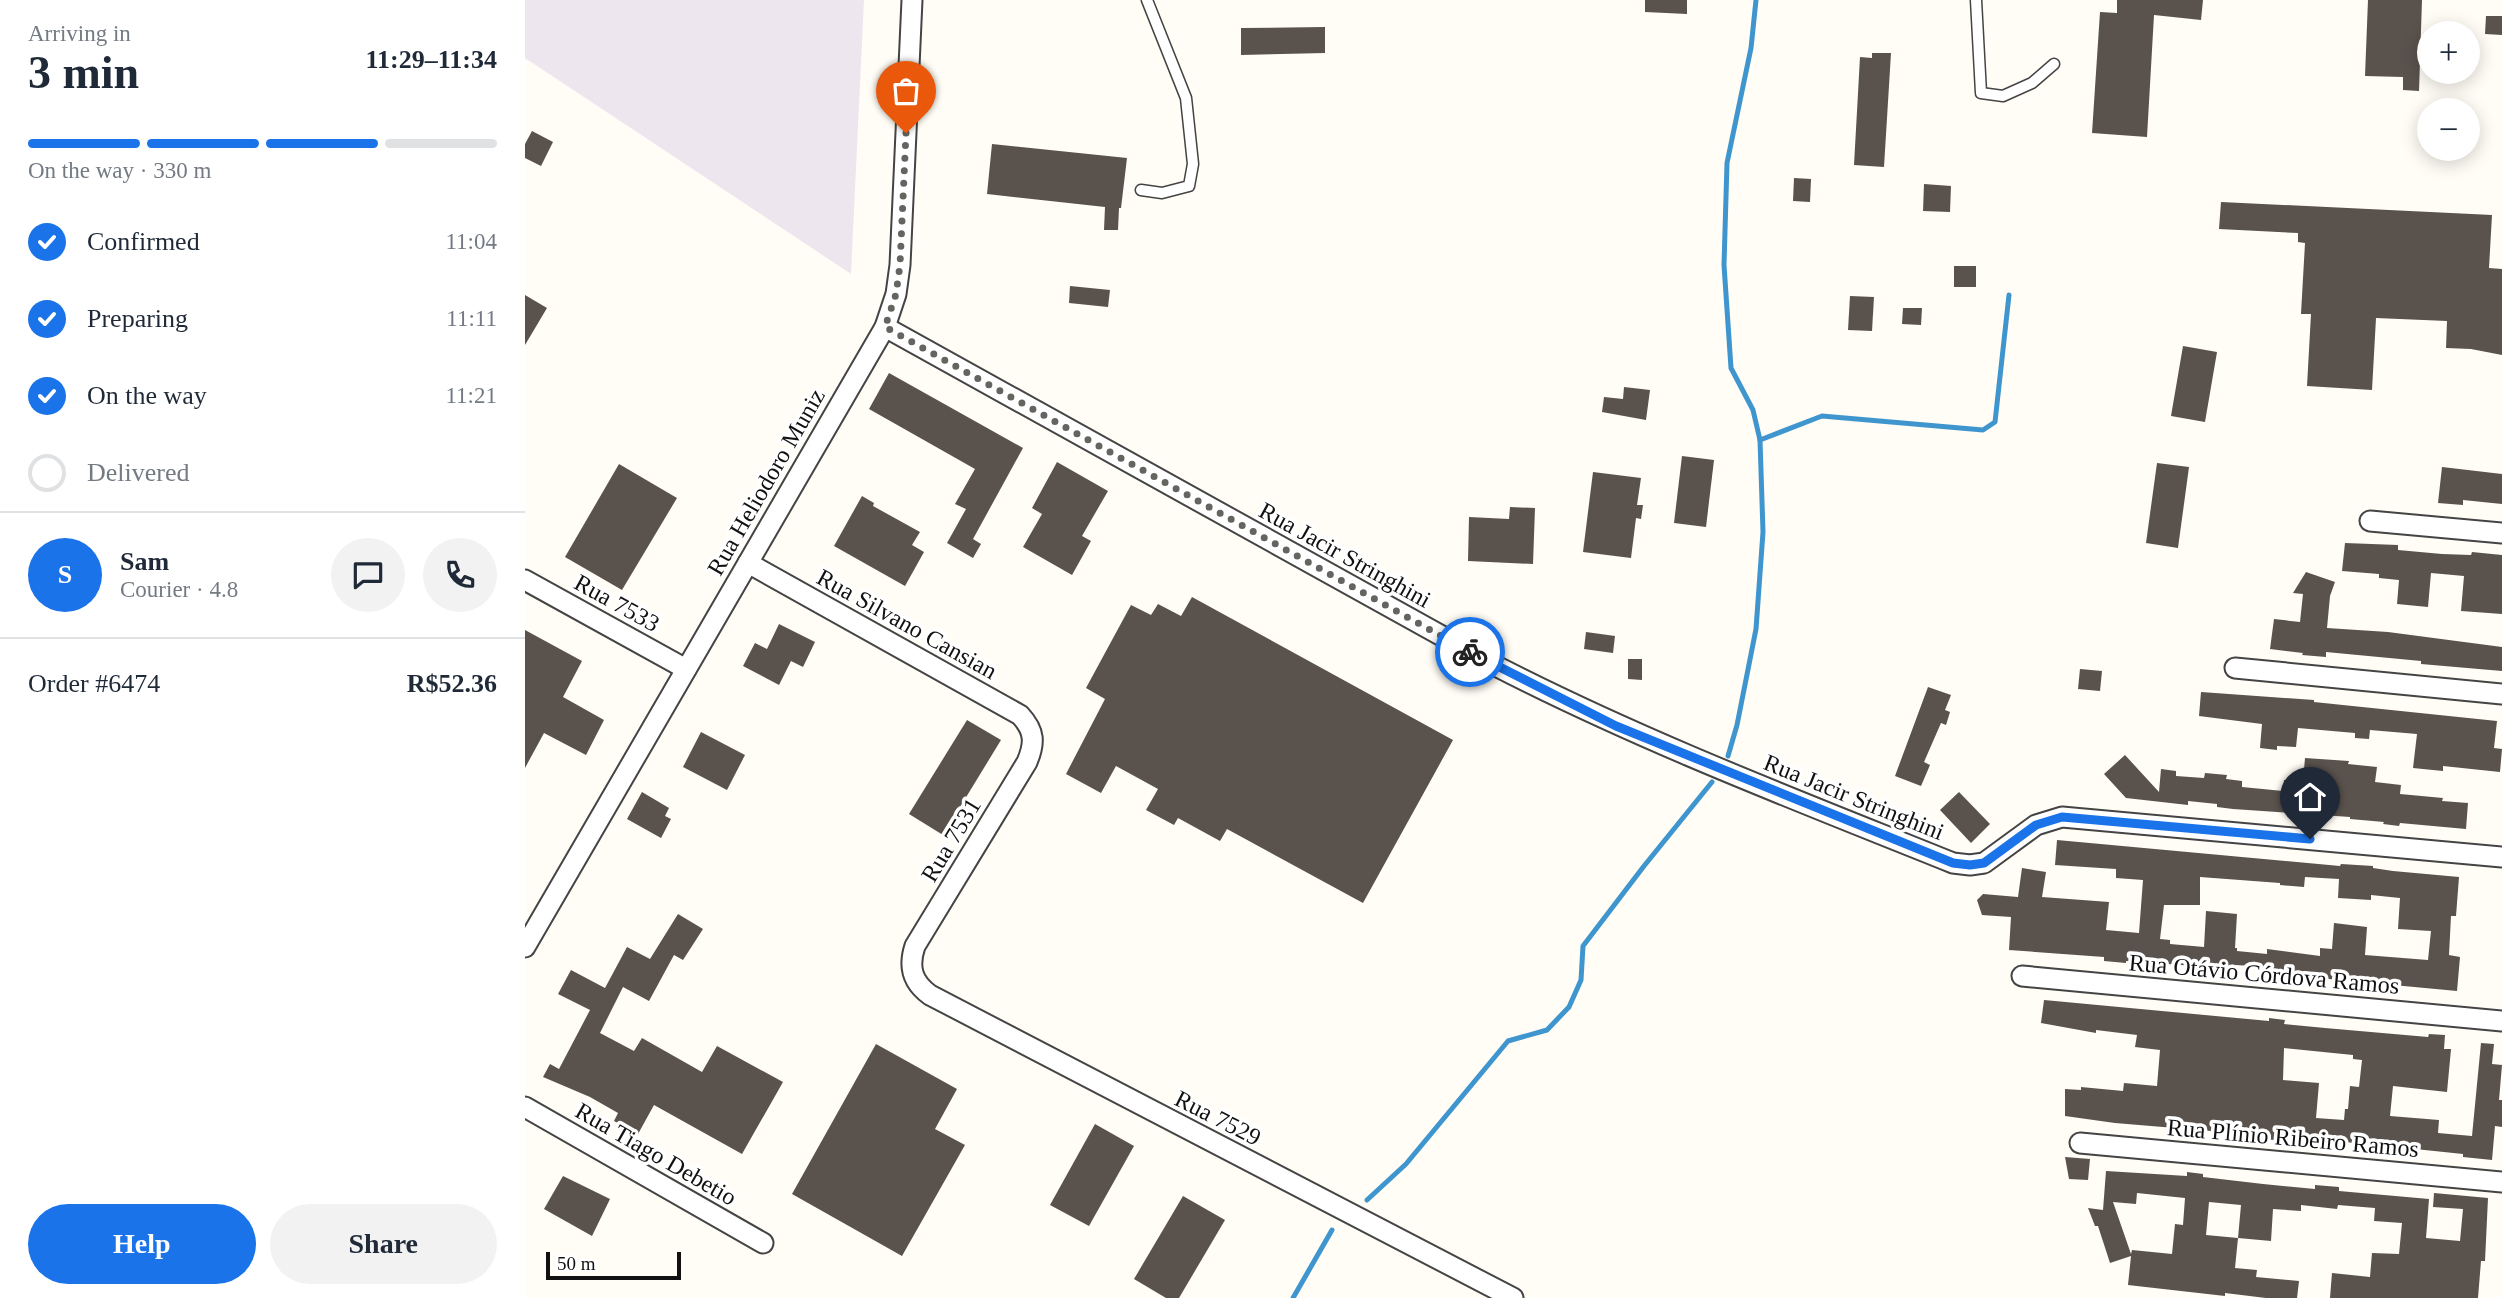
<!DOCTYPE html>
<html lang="en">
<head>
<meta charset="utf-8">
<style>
  :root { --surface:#fff; --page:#f2f2f3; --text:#1f2937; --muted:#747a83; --line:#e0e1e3; --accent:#1a73e8 }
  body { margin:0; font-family:"Times New Roman",serif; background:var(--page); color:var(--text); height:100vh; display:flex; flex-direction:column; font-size:26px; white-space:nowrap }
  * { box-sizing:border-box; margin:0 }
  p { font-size:23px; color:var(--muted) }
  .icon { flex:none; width:38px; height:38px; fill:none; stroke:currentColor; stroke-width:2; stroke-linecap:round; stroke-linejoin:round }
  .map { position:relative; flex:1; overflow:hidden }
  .side { display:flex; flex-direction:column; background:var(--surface); width:525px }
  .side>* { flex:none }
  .controls { position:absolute; left:1892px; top:21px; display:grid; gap:14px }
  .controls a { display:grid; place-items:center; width:63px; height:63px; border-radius:50%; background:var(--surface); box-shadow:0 4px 18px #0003; font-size:35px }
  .scale { position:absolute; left:21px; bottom:18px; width:135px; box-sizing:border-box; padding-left:7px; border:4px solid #111; border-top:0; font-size:19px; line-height:24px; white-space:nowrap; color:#111; -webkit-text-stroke:5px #fff; paint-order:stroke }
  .pin { position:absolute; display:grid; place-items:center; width:60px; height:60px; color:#fff; margin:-72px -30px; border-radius:50% 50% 50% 0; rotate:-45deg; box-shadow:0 0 7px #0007 }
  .pin .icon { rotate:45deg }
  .courier { position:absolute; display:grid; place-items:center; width:70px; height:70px; margin:-35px; border:5px solid #1a73e8; border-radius:50%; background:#fff; color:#222; box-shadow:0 2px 9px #0007 }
  .overview em { font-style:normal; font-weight:600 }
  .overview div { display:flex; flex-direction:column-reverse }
  .overview { display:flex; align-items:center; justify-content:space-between; height:119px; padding:0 28px }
  h1 { font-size:46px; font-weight:600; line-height:52px }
  .bar { display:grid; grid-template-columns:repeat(4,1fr); gap:10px 7px; align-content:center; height:84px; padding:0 28px }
  .bar i { height:9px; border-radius:5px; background:var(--line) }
  .bar .on { background:var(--accent) }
  .bar p { grid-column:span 4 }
  .line { display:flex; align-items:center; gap:18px; padding:0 28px; border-top:2px solid var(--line) }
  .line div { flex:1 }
  .round { display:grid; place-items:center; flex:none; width:74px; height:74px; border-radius:37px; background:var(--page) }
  ol { padding:0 28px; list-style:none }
  li { display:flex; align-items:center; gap:21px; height:77px }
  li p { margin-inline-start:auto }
  li .icon { padding:7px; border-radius:50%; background:var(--accent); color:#fff; stroke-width:4 }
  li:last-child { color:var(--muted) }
  li i { width:38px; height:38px; border:4px solid var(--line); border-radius:50% }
  .action { display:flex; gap:14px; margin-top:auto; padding:14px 28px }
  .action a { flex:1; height:80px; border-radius:42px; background:var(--accent); color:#fff; font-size:28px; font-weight:600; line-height:80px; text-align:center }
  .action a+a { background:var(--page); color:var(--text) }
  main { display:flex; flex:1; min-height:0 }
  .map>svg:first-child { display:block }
</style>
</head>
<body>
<main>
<section class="side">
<div class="overview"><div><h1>3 min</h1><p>Arriving in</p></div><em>11:29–11:34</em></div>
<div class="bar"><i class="on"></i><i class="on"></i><i class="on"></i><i></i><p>On the way · 330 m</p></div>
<ol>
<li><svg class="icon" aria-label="check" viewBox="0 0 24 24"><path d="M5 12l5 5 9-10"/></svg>Confirmed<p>11:04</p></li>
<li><svg class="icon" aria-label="check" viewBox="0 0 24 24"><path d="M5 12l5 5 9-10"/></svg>Preparing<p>11:11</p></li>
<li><svg class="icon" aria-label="check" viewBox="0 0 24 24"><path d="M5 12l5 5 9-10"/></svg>On the way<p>11:21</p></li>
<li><i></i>Delivered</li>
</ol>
<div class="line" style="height:126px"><b class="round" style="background:var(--accent);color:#fff">S</b><div><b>Sam</b><p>Courier · 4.8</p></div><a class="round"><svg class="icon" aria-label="chat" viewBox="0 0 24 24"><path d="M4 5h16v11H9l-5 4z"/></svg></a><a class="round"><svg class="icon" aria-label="phone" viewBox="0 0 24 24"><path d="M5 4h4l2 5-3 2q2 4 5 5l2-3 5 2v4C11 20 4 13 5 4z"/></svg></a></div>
<div class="line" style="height:91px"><div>Order #6474</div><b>R$52.36</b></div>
<div class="action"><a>Help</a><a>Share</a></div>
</section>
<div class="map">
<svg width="1977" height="1298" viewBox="0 0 1977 1298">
  <rect width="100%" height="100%" fill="#fffdf5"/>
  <path fill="#eee6ef" d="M0 0H339L326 274 0 58Z"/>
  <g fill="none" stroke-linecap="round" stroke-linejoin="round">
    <g stroke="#3f96cf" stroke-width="5">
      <path d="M1235 440 1297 416 1458 430 1470 422 1484 295"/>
      <path d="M1203 756 1212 725 1231 629 1238 532 1235 440 1228 410 1206 368 1199 265 1202 163 1226 48 1231 0"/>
      <path d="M842 1200 881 1164 983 1041 1022 1030 1044 1007 1056 980 1058 946 1119 866 1187 782"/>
      <path d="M768 1298 807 1230"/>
    </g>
  </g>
  <g fill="#5a524d" fill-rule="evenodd">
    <path d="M1120 0H1162V14L1120 12Z"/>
    <path d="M1592 0H1678L1676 20 1629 15 1622 137 1567 133 1575 12 1592 13Z"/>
    <path d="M1843 0H1897L1894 91 1878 90V77L1840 76Z"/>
    <path d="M1961 16H1977V35L1960 34Z"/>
    <path d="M800 27V53L716 55V28Z"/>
    <path d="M1347 53H1366L1359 167 1329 165 1335 57 1347 58Z"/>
    <path d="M7 131 28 142 16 166 0 158V144Z"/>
    <path d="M467 144 602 158 596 208H594L593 230H579L580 207 462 194Z"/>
    <path d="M1269 178 1286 179 1285 202 1268 201Z"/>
    <path d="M1399 184 1426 186 1425 212 1398 211Z"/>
    <path d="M1696 202 1967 215 1964 268 1977 269V355L1946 349 1921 348 1922 321 1851 318 1847 390 1782 386 1786 314H1776L1780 243 1773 242V233L1694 229Z"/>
    <rect x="1429" y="266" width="22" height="21"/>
    <path d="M545 286 585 290 583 307 544 303Z"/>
    <path d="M0 295 22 308 0 345Z"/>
    <path d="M1325 296 1349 297 1347 331 1323 330Z"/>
    <path d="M1378 308H1397L1396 325 1377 324Z"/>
    <path d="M1658 346 1692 352 1680 422 1646 416Z"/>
    <path d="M364 373 498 448 448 539 456 544 448 558 422 543 441 509 430 504 450 469 344 409Z"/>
    <path d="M1099 387 1125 390 1121 420 1077 412 1079 397 1098 399Z"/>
    <path d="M1157 456 1189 460 1181 527 1149 523Z"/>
    <path d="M532 462 583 491 557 536 566 541 547 575 498 547 517 514 507 508Z"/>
    <path d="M1632 463 1664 467 1653 548 1621 543Z"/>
    <path d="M94 464 152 498 97 590 40 557Z"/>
    <path d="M1917 467 1977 474V504L1938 500V505L1913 503Z"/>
    <path d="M1068 472 1116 478 1112 505H1118L1116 519 1111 518 1106 558 1058 552Z"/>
    <path d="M337 496 349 503 348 506 395 532 387 545 399 552 380 586 309 546Z"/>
    <path d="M985 507 1010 508 1008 564 943 561 944 517 984 519Z"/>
    <path d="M1820 543 1873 545V550L1917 554 1946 555 1947 552 1977 555V614L1936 611 1939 576 1906 573 1903 607 1872 604 1874 580 1854 578V574L1817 571Z"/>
    <path d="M1781 572 1810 582 1805 596 1802 628 1863 632 1977 647V671L1896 664V661L1801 652V657L1777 655 1778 653 1745 649 1749 619 1775 622 1778 594 1768 593Z"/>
    <path d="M667 597 928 740 838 903 702 829 695 841 653 818 649 825 621 810 633 789 591 766 576 793 541 774 580 699 561 688 606 605 626 615 633 604 656 616Z"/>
    <path d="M254 624 290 642 278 667 266 661 254 685 218 666 230 643 242 649Z"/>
    <path d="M0 630 57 661 38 697 79 720 61 755 19 733 0 768Z"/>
    <path d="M1061 632 1090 636 1088 653 1059 649Z"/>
    <path d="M1103 659H1117V680L1103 679Z"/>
    <path d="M1555 669 1577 671 1575 691 1553 689Z"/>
    <path d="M1403 687 1426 695 1420 710 1425 712 1421 725 1416 723 1399 762 1405 765 1396 786 1370 776Z"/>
    <path d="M1676 692 1775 699 1789 700V702L1972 721 1969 748 1977 749 1975 772 1918 766V771L1888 768 1892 734 1845 730 1844 739 1830 738V733L1773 728 1771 747 1752 746V750L1735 748 1737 724 1674 716Z"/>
    <path d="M442 720 476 740 418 835 384 814Z"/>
    <path d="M176 732 220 755 202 790 158 767Z"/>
    <path d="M1600 755 1634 792 1636 769 1651 771V776L1679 778 1680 773 1702 775 1701 779 1717 781V787L1758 791 1759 780 1778 781 1780 758 1824 761 1823 764 1852 767 1850 782 1876 785 1875 794 1918 798 1917 801 1943 803 1941 829 1875 823 1874 826 1858 824 1859 822 1825 819V817L1708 809 1692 807V804L1663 801V805L1601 798 1579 774Z"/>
    <path d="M117 792 144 808 140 816 146 819 136 838 102 819Z"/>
    <path d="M1434 792 1465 824 1446 843 1415 810Z"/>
    <path d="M1532 840 1815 866 1816 864 1848 866V868L1868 871 1934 877 1931 916H1926L1924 955 1935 957 1932 991 1772 976V978L1740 975 1741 967 1711 965V969L1601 961V963L1579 961V957L1484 950 1486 917 1457 915 1452 900 1458 894 1493 897 1497 868 1521 872 1517 897 1584 902 1581 930 1614 933 1618 880 1591 878V869L1530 865ZM1675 877 1755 883V885L1779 887 1780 877 1814 879 1813 898 1846 900V895L1875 898 1873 929 1906 931 1903 960 1840 955 1842 927 1809 923 1807 949 1795 948V956L1742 949V954L1712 951V948H1710L1712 914 1681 911 1679 947 1645 944V940L1635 939 1639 905H1675Z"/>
    <path d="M153 914 178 929 158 960 149 955 124 1001 98 987 75 1033 109 1051 117 1038 177 1072 192 1046 258 1082 217 1154 129 1105 113 1134 89 1121 93 1113 65 1097 18 1077 25 1064 34 1069 65 1010 33 994 46 970 80 988 102 947 125 959Z"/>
    <path d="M1519 1000 1744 1021V1018L1760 1020 1759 1024 1800 1028 1903 1037 1904 1034 1920 1035 1919 1049H1926L1922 1092 1868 1086 1865 1116 1914 1120 1913 1133 1947 1136 1956 1043 1969 1044 1967 1064 1977 1065 1974 1100H1977V1127L1970 1126 1967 1160 1938 1157V1154L1842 1144 1750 1136V1140L1734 1139V1135L1590 1123 1540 1116V1089L1556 1090V1087L1598 1091 1599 1083 1632 1086 1635 1050 1610 1047 1612 1035 1571 1030V1033L1516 1023ZM1759 1048 1828 1055V1059L1837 1060 1834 1087 1825 1086 1823 1109H1820L1819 1120 1791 1118 1794 1083 1758 1080Z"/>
    <path d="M351 1044 432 1089 410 1129 440 1145 377 1256 267 1194Z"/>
    <path d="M570 1124 609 1146 564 1226 525 1205Z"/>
    <path d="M1540 1157 1565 1159 1563 1180 1544 1179Z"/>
    <path d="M1581 1171 1662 1176V1172L1678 1174V1177L1738 1184 1790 1189V1185L1814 1187V1191L1904 1199 1901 1238 1935 1241 1938 1209 1908 1207 1909 1193 1963 1198 1960 1261H1956L1953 1298H1805L1807 1273 1845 1277 1847 1253 1874 1254 1877 1223 1849 1221 1850 1208 1813 1205 1812 1209 1776 1205V1211L1748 1209 1746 1241 1713 1238 1710 1268 1732 1270 1731 1277 1774 1281 1772 1298H1741L1700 1293V1296L1603 1285 1606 1256 1585 1263 1573 1226H1570L1563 1208 1578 1210ZM1612 1193 1660 1198 1658 1225 1650 1224 1647 1254 1607 1250 1606 1254 1588 1202 1611 1204ZM1684 1202 1716 1205 1713 1238 1681 1235Z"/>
    <path d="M38 1176 85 1199 67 1236 19 1209Z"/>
    <path d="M658 1196 700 1220 654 1298H641L609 1279Z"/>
  </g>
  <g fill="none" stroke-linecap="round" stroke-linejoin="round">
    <g stroke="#444" stroke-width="13">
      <g id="service">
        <path d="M1451 0 1456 93 1478 96 1507 83 1529 64"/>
        <path d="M616 190 637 193 664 186 668 164 661 98 622 0"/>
      </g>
    </g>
    <g stroke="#444" stroke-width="23">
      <g id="minor">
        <path d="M360 327 971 666C1119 742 1274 801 1428 863L1445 865 1459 863 1511 825 1537 817 1977 857"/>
        <path d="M1845 521 1977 533"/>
        <path d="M223 563 495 715C510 731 510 743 502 762L390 946C383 967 387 982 405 995L988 1298"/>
        <path d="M0 580 161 669"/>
        <path d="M1710 668 1977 694"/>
        <path d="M0 947 360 327 371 294 375 265 387 0"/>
        <path d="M1497 976 1977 1021"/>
        <path d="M0 1107 238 1243"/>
        <path d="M1555 1143 1977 1182"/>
      </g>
    </g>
    <use href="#service" stroke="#fff" stroke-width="10"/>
    <use href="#minor" stroke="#fff" stroke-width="19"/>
  </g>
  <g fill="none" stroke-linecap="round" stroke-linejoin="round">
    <path stroke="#646461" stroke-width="7" stroke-dasharray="0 12.6" d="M381 133 375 265 371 294 360 327 945 652"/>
    <path stroke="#1a73e8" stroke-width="9" d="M945 652 1091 726 1428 863 1445 865 1459 863 1511 825 1537 817 1785 839"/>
  </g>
  <g text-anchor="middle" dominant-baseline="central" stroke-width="7" stroke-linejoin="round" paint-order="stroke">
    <g font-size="24" fill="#111" stroke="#fff">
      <text transform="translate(241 482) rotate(-60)">Rua Heliodoro Muniz</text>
      <text transform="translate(820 555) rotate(29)">Rua Jacir Stringhini</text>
      <text transform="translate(92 603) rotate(29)">Rua 7533</text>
      <text transform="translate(382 624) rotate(29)">Rua Silvano Cansian</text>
      <text transform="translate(1329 797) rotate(22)">Rua Jacir Stringhini</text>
      <text transform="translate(426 840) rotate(-59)">Rua 7531</text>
      <text transform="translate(1739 974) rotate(5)">Rua Otávio Córdova Ramos</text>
      <text transform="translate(693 1118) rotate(27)">Rua 7529</text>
      <text transform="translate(1768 1138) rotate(5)">Rua Plínio Ribeiro Ramos</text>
      <text transform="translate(131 1154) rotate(30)">Rua Tiago Debetio</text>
    </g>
  </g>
</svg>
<div class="controls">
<a>+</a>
<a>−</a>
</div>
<div class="scale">50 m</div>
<div class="pin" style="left:381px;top:133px;background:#ea580c"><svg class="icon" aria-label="bag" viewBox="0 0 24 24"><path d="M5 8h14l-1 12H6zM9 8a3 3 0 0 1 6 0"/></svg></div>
<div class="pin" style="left:1785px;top:839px;background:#1f2937"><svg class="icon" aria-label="home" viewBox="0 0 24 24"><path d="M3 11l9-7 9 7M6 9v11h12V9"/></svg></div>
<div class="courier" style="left:945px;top:652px"><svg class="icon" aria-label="bike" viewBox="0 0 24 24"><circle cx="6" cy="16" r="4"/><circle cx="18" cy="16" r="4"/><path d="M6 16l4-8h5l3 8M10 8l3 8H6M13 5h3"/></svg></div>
</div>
</main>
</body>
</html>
